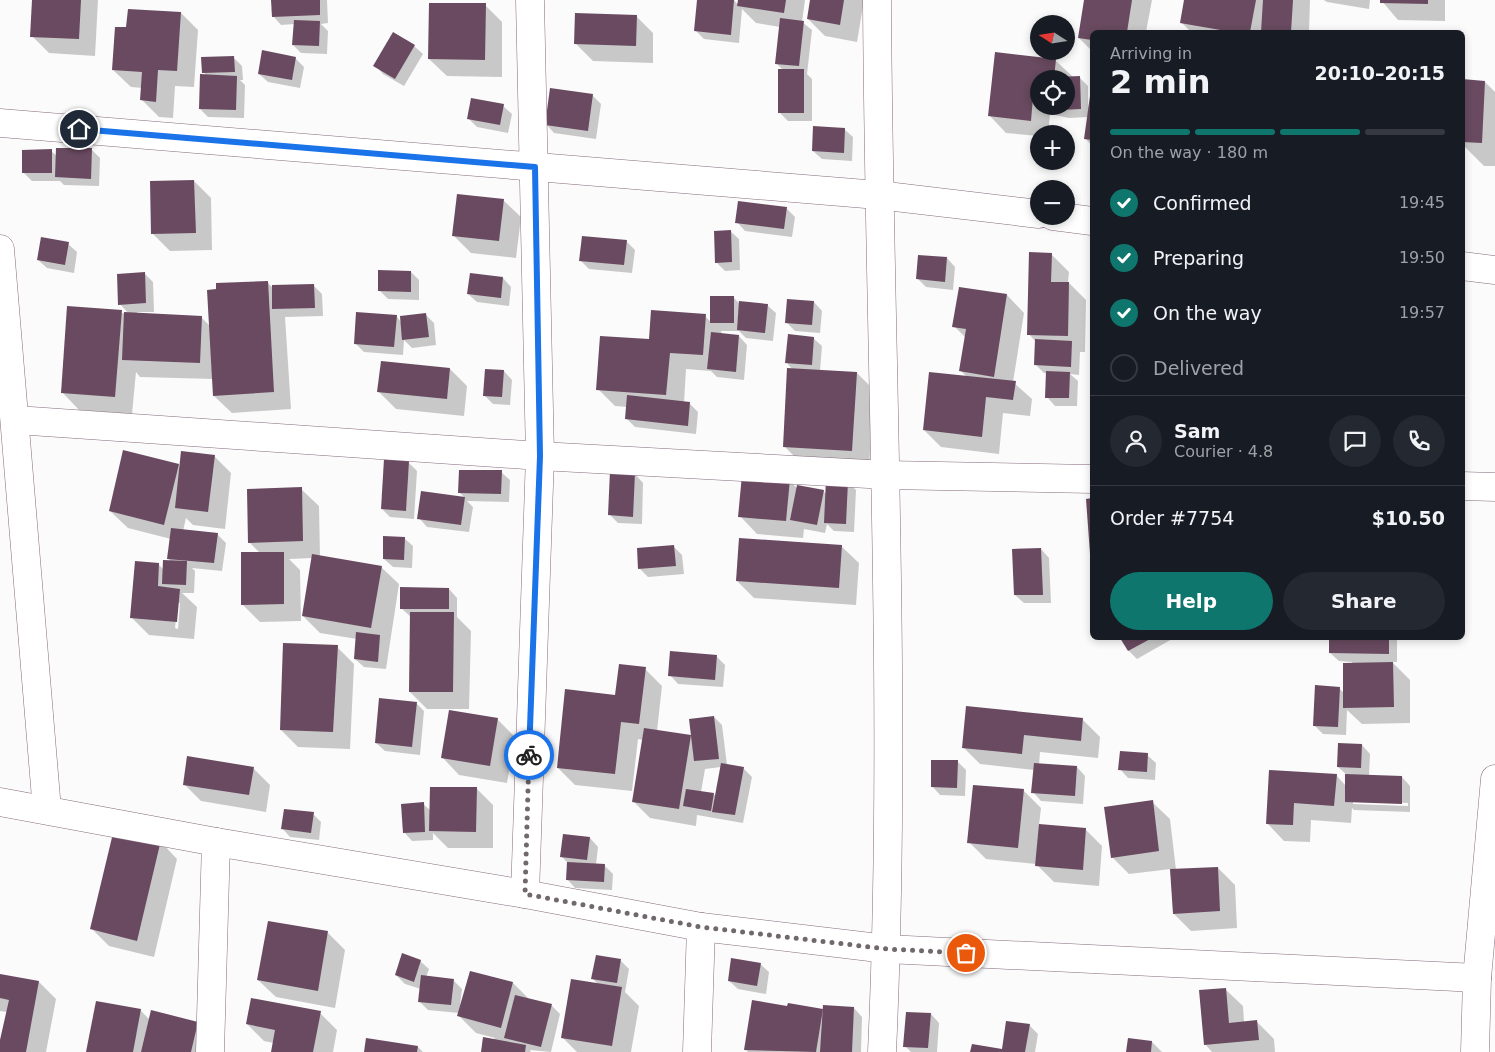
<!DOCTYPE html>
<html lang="en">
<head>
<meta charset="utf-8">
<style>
  :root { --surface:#171b24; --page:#242831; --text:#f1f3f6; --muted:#9ea1a6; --line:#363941; --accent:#0f766e }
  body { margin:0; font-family:"DejaVu Sans",sans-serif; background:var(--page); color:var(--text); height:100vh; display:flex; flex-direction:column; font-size:19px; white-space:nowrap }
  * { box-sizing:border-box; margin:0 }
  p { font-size:16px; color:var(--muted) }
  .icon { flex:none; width:28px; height:28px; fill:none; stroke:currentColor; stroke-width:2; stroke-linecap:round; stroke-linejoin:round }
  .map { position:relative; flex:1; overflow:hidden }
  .panel { position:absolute; left:1090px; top:30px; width:375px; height:610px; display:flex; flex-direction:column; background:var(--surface); border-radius:8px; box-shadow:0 2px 8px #0003 }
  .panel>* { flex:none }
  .needle { width:32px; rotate:282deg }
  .controls { position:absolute; left:1030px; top:15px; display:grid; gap:10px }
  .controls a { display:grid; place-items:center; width:45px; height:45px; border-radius:50%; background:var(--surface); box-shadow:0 2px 8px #0003; font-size:25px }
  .pin { position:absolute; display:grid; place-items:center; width:42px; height:42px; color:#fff; margin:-21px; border:2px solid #fff; border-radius:50%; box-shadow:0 1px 5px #0007 }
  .courier { position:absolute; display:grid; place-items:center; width:50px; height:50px; margin:-25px; border:4px solid #1a73e8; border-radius:50%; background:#fff; color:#222; box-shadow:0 1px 6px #0007 }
  .summary em { font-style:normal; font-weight:700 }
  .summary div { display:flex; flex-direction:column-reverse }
  .summary { display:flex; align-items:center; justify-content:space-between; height:85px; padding:0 20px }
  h1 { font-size:32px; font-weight:700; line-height:38px }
  .bar { display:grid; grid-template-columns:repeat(4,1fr); gap:8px 5px; align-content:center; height:60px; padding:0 20px }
  .bar i { height:6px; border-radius:4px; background:var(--line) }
  .bar .on { background:var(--accent) }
  .bar p { grid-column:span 4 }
  .line { display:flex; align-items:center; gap:12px; padding:0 20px; border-top:1px solid var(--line) }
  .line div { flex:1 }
  .round { display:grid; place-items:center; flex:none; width:52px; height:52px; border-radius:26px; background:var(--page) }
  ol { padding:0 20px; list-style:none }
  li { display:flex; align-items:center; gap:15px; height:55px }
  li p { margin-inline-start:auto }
  li .icon { padding:5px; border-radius:50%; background:var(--accent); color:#fff; stroke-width:4 }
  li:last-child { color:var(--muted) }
  li i { width:28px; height:28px; border:2px solid var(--line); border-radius:50% }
  .cta { display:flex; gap:10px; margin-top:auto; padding:10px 20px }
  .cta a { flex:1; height:58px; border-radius:30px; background:var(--accent); color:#fff; font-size:20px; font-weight:700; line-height:58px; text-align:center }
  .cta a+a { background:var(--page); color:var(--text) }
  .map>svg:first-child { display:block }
</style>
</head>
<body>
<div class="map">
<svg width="1495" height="1052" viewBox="0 0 1495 1052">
  <rect width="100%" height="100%" fill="#fbfbfb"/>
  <g fill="#0003" fill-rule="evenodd">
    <path d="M33 0H98L95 56 49 53 32 36Z"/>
    <path d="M272 0H327L328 23 321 24 328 31 327 54 301 53 293 45 295 24 281 25 273 16Z"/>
    <path d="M698 0H734L739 6V0H805L802 22 812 30 807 74 812 79V121H788L779 112 784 71 776 63 780 27 756 23 742 9 739 43 704 39 695 30Z"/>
    <path d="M811 0H864L857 42 825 36 808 19Z"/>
    <path d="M1086 0H1152L1146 32H1092V51L1079 38Z"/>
    <path d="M1186 0H1310L1309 32H1191L1182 23Z"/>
    <path d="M1324 0H1370L1369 9 1327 2Z"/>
    <path d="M1381 0H1445V21L1398 20Z"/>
    <path d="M485 5 502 22V77L447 76 429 59Z"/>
    <path d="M181 13 198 30 194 87 175 86 173 118 159 117 142 100 143 88 131 87 113 70 128 29Z"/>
    <path d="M636 16 653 33V63L593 61 576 44Z"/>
    <path d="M414 46 423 54 404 86 383 74 375 65Z"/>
    <path d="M233 57 242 66 243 80H240L245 85 244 118 208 117 200 109 207 76 203 72Z"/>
    <path d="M295 58 304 67 300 88 268 82 259 74Z"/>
    <path d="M1055 60 1073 77H1079L1088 86V108L1092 90V146L1085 138 1088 117 1069 118 1050 114 1048 134H1039V136L1006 133 989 115ZM1039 79H1066V106H1039Z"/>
    <path d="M1462 80 1485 82 1495 92V166H1484L1462 144Z"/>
    <path d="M592 95 601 104 596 139 554 133 546 124Z"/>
    <path d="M503 106 512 114 508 133 477 127 468 118Z"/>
    <path d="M844 129 853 137 852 161 822 159 813 151Z"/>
    <path d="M92 150 100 158 99 186 64 185 60 181H32L23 172 51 151 57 156Z"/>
    <path d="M194 181 211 198 212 250 170 251 153 234Z"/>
    <path d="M503 200 521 217 516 258 471 253 453 235Z"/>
    <path d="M786 208 795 217 792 237 745 231 737 222Z"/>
    <path d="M730 231 739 239 740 270 725 271 717 263Z"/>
    <path d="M626 241 635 250 632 273 589 269 580 260Z"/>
    <path d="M68 244 77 252 74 273 47 268 38 260Z"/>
    <path d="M1051 254 1069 272 1068 282 1086 300 1085 352H1080L1079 375 1070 374 1078 381 1077 406H1055L1047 397 1048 373H1044L1035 364 1036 342 1029 334Z"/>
    <path d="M947 258 955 267 953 290 926 287 918 279Z"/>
    <path d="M411 272 419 280V300L388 299 379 290Z"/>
    <path d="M144 273 153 282 154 312H137V314L201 317 210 326 267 282 273 288 314 286 322 294 323 316 285 317 291 409 232 413 214 396 213 379 140 377 136 372 132 414 79 410 62 392 69 307 129 314 120 304Z"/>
    <path d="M503 278 511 287 509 306 477 302 468 294Z"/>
    <path d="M1007 295 1024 313 1013 382 1032 399 1030 416 1003 413 999 454 941 447 924 430 967 377 960 370 966 338 954 326Z"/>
    <path d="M733 297 740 304 767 305 776 313 773 341 746 338 739 331H721L722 334 739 336 747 345 744 380 717 377 711 371 686 369 684 403 690 404 698 412 696 434 635 427 626 418 627 407 615 406 598 389 650 340 705 316 711 322Z"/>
    <path d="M814 302 822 311 820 333 795 331 786 322Z"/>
    <path d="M425 314 434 323 436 345 412 348 404 340 403 355 364 352 355 343 397 317 401 322Z"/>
    <path d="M813 338 822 346 820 371 857 373 874 390 869 468 801 463 784 446 793 370 786 362Z"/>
    <path d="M450 369 467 386 464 416 396 409 379 392Z"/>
    <path d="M504 371 512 380 510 405 493 404 484 395Z"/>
    <path d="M214 456 231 473 225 529 193 525 186 518 183 531 217 534 226 543 222 571 192 568 195 571 194 593H182L197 607 194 639 149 635 132 618 159 565 164 570 172 562 168 558 171 539 128 528 110 511 178 465 181 468ZM178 603H180L178 629 175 628Z"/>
    <path d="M408 462 417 471 414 519 390 517 382 509Z"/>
    <path d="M501 472 510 480 509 502 467 501 473 507 469 532 427 527 419 518 422 492 465 498 459 492Z"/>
    <path d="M635 474 643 483 642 524 618 523 610 515Z"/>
    <path d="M789 480 798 489 823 491 827 495 848 482 856 490 854 532 834 531 827 524 825 533 804 529 803 538 757 534 740 516Z"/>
    <path d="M301 489 319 506 320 557 381 567 399 584 386 669 364 667 355 659 357 639 320 633 303 616 313 558 289 559 300 570 301 621 260 622 243 605 260 553 249 542Z"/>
    <path d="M1087 500H1092V567Z"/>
    <path d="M404 538 413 546 412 568 393 567 384 559Z"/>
    <path d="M841 546 859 563 856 605 754 598 737 581Z"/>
    <path d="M674 547 682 555 684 574 648 577 640 569Z"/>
    <path d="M1041 549 1049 558 1051 603H1024L1015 595Z"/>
    <path d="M449 589 457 598V617L471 631 469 709H427L410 692 411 617 401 608Z"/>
    <path d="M1121 638H1172V639L1137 659 1129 651Z"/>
    <path d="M1330 638H1394L1397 640V662H1392L1410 680V723L1362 724 1347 710 1346 735 1323 734 1314 725 1339 688 1344 693 1352 664V662L1339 661 1330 653Z"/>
    <path d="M337 647 354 664 350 749 298 747 281 730Z"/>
    <path d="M671 653 717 657 725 665 723 687 678 684 670 675Z"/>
    <path d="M645 669 662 686 657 731 690 736 693 740 714 717 722 725 727 765 743 768 752 777 743 823 697 815 696 826 650 818 633 801 643 740 638 739 632 791 575 785 558 768 616 696ZM721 767 716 796 713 794 701 792 705 769Z"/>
    <path d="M416 703 424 711 420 755 385 751 376 743Z"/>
    <path d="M450 711 498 720 515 737 507 783 459 775 442 757Z"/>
    <path d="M1083 720 1100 737 1098 758 1040 752 1039 765 1077 767 1085 776 1083 804 1041 801 1033 792 1034 770 980 764 963 747Z"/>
    <path d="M1362 745 1370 754 1369 776 1402 777 1410 786V812L1354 810 1352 808 1351 823 1311 820 1310 842 1284 841 1267 823 1270 772 1336 775 1346 786 1347 775 1338 767ZM1353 801 1408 803V806L1353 804Z"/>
    <path d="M1147 755 1156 763 1155 780 1128 778 1120 769Z"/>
    <path d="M958 762 966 770 965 796 940 795 932 786Z"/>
    <path d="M253 768 270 785 266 812 201 801 184 784Z"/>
    <path d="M476 788 493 805V848H448L433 833V840L412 841 404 832 423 804 431 811Z"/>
    <path d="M1024 791 1041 808 1039 825 1085 829 1102 846 1099 886 1054 882 1036 864 986 859 969 842Z"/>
    <path d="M1152 802 1170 819 1176 870 1218 868 1235 885 1237 928 1191 931 1174 914 1171 869 1129 874 1112 857Z"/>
    <path d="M313 814 321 822 319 840 290 837 282 828Z"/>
    <path d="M590 838 598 847 596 865H604L613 874 612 890 575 888 567 879 568 863 562 857Z"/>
    <path d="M160 841 177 859 154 957 109 946 92 929Z"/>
    <path d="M328 933 345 950 335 1008 276 997 258 980Z"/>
    <path d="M597 957 621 961 629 969 625 992 639 1006 631 1052H577L563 1038 599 985 593 979Z"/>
    <path d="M420 961 429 969 426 977 453 980 462 989 460 1005 513 983 530 1000 552 1006 560 1014 551 1052 530 1050 531 1052H482L495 1038 476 1033 459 1016V1013L428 1010 419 1001 421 989 405 984 396 975Z"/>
    <path d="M760 964 769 972 766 994 738 989 729 981Z"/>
    <path d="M0 975 39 982 56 999 46 1052H0V1042L7 1012 0 1011Z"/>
    <path d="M1225 989 1243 1006 1244 1022 1256 1021 1274 1039 1275 1052H1212L1205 1044Z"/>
    <path d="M788 1008 822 1010 854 1008 862 1017 861 1052H748L746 1050Z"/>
    <path d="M140 1010 150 1020 197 1023 211 1052H88Z"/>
    <path d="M320 1013 337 1030 333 1052H273L274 1043 264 1041 247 1024Z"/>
    <path d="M931 1014 939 1023 937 1052H911L905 1046Z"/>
    <path d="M1029 1025 1038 1034 1035 1052H972L1003 1050Z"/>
    <path d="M1152 1042 1162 1052H1128Z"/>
    <path d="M418 1047 423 1052H365Z"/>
  </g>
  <g fill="#694a60">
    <path d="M32 0H81L79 39 30 37Z"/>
    <path d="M271 0H320V15L272 17Z"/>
    <path d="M697 0H734L731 35 694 31Z"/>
    <path d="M738 0H786L784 13 737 6Z"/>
    <path d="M810 0H844L840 25 807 19Z"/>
    <path d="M1084 0H1132L1127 32H1092V40L1078 38Z"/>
    <path d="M1184 0H1256L1250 32H1232L1180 23Z"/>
    <path d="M1263 0H1293L1291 32H1261Z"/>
    <path d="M1380 0H1428V4L1380 3Z"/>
    <path d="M429 3H486L485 60 428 59Z"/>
    <path d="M128 9 181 12 177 71 158 70 156 102 140 100 142 72 112 70 115 27H126Z"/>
    <path d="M575 13 637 15 636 46 574 44Z"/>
    <path d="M780 18 804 21 799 66 775 64Z"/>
    <path d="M294 20 320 21 319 46 292 45Z"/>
    <path d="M393 32 415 45 395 79 373 66Z"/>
    <path d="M262 50 296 57 292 80 258 74Z"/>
    <path d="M995 52 1056 59 1054 79H1039V98L1033 97 1031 121 988 116Z"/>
    <path d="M234 56 235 72 202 73 201 57Z"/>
    <rect x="778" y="69" width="26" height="44"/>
    <path d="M200 74 237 76 236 110 199 109Z"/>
    <path d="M1080 76 1081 109 1059 110V106H1066V79H1058V77Z"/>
    <path d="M1462 79 1485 81 1482 143 1462 142Z"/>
    <path d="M550 88 593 94 588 131 545 125Z"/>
    <path d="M1091 89H1092V140L1084 139Z"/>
    <path d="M471 98 504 104 500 125 467 119Z"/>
    <path d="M813 126 845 128 844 153 812 151Z"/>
    <path d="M56 148H92L91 179 55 177Z"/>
    <path d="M52 149V173H22V150Z"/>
    <path d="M194 180 196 233 151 234 150 181Z"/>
    <path d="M457 194 504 199 499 241 452 236Z"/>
    <path d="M738 201 787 207 784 229 735 223Z"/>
    <path d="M731 230 732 262 715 263 714 231Z"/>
    <path d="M582 236 627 240 624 265 579 261Z"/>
    <path d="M41 237 69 242 65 265 37 260Z"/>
    <path d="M1029 252 1052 253 1051 282H1069L1068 336 1027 335Z"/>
    <path d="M918 255 947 257 945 282 916 279Z"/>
    <path d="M378 270 411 271V292L378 291Z"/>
    <path d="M145 272 146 303 118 305 117 274Z"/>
    <path d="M470 273 503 277 501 298 467 294Z"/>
    <path d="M268 281 274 392 213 396 207 290 216 289V283Z"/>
    <path d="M314 284 315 308 272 309V285Z"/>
    <path d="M959 287 1007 294 994 377 959 371 966 329 952 327Z"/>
    <rect x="710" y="296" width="24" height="27"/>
    <path d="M787 299 814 301 812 325 785 323Z"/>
    <path d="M739 301 768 304 765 333 737 330Z"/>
    <path d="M67 306 122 310 115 397 61 393Z"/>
    <path d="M651 310 706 314 703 355 670 353 666 395 596 390 600 336 649 339Z"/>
    <path d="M124 312 202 316 200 363 122 360Z"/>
    <path d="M356 312 397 315 394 347 354 344Z"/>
    <path d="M426 313 429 337 402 340 400 316Z"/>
    <path d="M711 332 739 335 736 372 707 369Z"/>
    <path d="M788 334 814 337 812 365 785 363Z"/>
    <path d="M1035 339 1072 341 1071 367 1034 365Z"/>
    <path d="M381 361 450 368 447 399 377 392Z"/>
    <path d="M787 368 857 372 852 451 783 447Z"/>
    <path d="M485 369 504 370 502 397 483 396Z"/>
    <path d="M1046 371 1070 372 1069 398H1045Z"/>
    <path d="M929 372 1016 381 1013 400 986 397 982 437 923 430Z"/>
    <path d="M627 395 690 402 688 426 625 419Z"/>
    <path d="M123 450 179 464 164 525 109 511Z"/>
    <path d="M181 451 215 455 208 512 175 508Z"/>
    <path d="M384 459 409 461 406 511 381 509Z"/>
    <path d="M459 470H502L501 494 458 493Z"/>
    <path d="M610 471 635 473 633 517 608 515Z"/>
    <path d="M742 475 790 479 786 521 738 517Z"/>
    <path d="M826 479 848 481 846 524 824 523Z"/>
    <path d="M797 485 824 490 817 525 790 520Z"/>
    <path d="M302 487 303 541 248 543 247 489Z"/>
    <path d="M421 491 465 497 461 525 417 519Z"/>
    <path d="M1092 498V567H1091L1086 499Z"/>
    <path d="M171 528 218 533 214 563 167 559Z"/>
    <path d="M383 536 405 537 404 560 383 559Z"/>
    <path d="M739 538 842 545 839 588 736 581Z"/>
    <path d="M674 545 676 566 638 569 637 548Z"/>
    <path d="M1041 548 1043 595H1014L1012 549Z"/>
    <path d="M241 552H284V604L241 605Z"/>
    <path d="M312 554 382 566 371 628 302 616Z"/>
    <path d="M163 560 187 561 186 585 162 584Z"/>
    <path d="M135 561 159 563 158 586 180 589 177 622 130 618Z"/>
    <path d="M400 587 449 588V609H400Z"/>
    <path d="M410 612H454L453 692H409Z"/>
    <path d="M356 632 380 635 378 662 354 659Z"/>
    <path d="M1120 638H1152L1128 651Z"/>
    <path d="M1329 638H1389V654L1329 653Z"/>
    <path d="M283 643 338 645 333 732 280 730Z"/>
    <path d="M670 651 717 655 715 680 668 676Z"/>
    <path d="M1393 662 1394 707 1343 708V663Z"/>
    <path d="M619 664 646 667 639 724 621 722 615 774 557 768 565 689 615 695Z"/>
    <path d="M1315 685 1340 687 1338 727 1313 726Z"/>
    <path d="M379 698 417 702 412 747 375 743Z"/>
    <path d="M966 706 1083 718 1081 741 1024 735 1022 754 962 748Z"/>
    <path d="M449 710 498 718 490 766 441 758Z"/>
    <path d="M714 716 719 759 694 761 689 719Z"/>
    <path d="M644 728 691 735 679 809 632 802Z"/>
    <path d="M1338 743 1362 744 1361 768 1337 767Z"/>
    <path d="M1120 751 1148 753 1147 772 1118 770Z"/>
    <path d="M187 756 254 767 249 795 183 785Z"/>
    <path d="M931 760H958L957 788 931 787Z"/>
    <path d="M721 763 744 767 735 815 712 812Z"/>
    <path d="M1034 763 1077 766 1075 796 1031 793Z"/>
    <path d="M1269 770 1337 774 1334 806 1294 803 1293 825 1266 824Z"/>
    <path d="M1345 774 1402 776V804L1345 802Z"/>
    <path d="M973 785 1024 789 1018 848 967 843Z"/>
    <path d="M430 787H477L476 832 429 831Z"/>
    <path d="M686 789 714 793 711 811 683 806Z"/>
    <path d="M1153 800 1159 851 1111 858 1104 807Z"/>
    <path d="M424 802 425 832 403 833 401 804Z"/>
    <path d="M284 809 314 812 311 833 281 829Z"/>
    <path d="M1039 824 1086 828 1083 870 1035 866Z"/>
    <path d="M114 829 161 840 137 941 90 929Z"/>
    <path d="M563 834 590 837 587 860 560 857Z"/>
    <path d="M567 862 605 864 604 882 566 880Z"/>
    <path d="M1218 867 1220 911 1173 914 1170 869Z"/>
    <path d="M268 921 328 931 318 991 257 980Z"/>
    <path d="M402 953 421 960 414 982 395 975Z"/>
    <path d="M596 955 621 959 617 983 591 979Z"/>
    <path d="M731 958 761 963 757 986 728 981Z"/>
    <path d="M470 971 513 982 501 1028 457 1016Z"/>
    <path d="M0 974 39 981 26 1052H0V1040L9 1000 0 998Z"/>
    <path d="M421 975 454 979 451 1005 418 1002Z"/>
    <path d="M571 979 622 987 612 1046 561 1038Z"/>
    <path d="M1226 988 1229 1023 1257 1020 1259 1040 1204 1045 1199 990Z"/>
    <path d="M515 995 552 1004 541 1047 504 1038Z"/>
    <path d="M251 998 321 1011 313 1052H271L275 1030 246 1024Z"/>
    <path d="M752 1000 787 1006 788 1003 823 1009 816 1052 744 1050Z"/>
    <path d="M96 1001 141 1009 133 1052H86Z"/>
    <path d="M823 1005 854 1007 852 1052H820Z"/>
    <path d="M151 1010 198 1022 191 1052H141Z"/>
    <path d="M906 1012 931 1013 928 1048 903 1047Z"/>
    <path d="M1006 1021 1030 1024 1025 1052H970L972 1044 1002 1049Z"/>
    <path d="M483 1037 526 1045 525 1052H481Z"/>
    <path d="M366 1038 418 1046 417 1052H364Z"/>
    <path d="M1128 1038 1152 1041 1151 1052H1126Z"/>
  </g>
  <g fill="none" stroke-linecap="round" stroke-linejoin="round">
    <g stroke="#876a7e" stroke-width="29">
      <g id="minor">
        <path d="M877 0C879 351 898 702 882 1052"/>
        <path d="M0 123 878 195 1039 214"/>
        <path d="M1053 216 1092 221"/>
        <path d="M0 249 47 810"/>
        <path d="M1462 266 1495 270"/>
        <path d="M16 420 540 456 887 475 1092 479"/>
        <path d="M1462 486 1495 487"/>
        <path d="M0 802 216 842 525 894 701 927 887 949 1477 978"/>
        <path d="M525 894 540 456 530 0"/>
        <path d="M210 1052 216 842"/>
        <path d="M697 1052 701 927"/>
        <path d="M1475 1052 1477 978 1495 779"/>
      </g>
    </g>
    <use href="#minor" stroke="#fff" stroke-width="28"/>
  </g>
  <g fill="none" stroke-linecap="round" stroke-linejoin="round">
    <path stroke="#70686d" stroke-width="5" stroke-dasharray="0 9" d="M529 755 525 894 701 927 887 949 966 953"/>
    <path stroke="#1a73e8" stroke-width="6" d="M79 129 535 167 540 456 529 755"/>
  </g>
</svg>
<div class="controls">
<a><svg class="needle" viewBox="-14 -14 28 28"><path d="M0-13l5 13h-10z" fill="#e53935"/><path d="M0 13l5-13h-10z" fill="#9ea1a6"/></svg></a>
<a><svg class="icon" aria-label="locate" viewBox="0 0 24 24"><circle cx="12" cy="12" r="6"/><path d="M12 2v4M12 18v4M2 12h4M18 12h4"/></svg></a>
<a>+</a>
<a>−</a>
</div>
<div class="pin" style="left:966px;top:953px;background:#ea580c"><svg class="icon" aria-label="bag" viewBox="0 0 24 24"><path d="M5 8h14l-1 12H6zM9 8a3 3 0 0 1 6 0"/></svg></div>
<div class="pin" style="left:79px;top:129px;background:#1f2937"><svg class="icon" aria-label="home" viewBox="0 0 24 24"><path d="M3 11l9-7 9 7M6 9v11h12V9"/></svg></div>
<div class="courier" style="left:529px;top:755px"><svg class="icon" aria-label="bike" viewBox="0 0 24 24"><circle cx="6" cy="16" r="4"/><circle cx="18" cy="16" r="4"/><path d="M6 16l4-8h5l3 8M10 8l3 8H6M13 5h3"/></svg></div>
<section class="panel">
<div class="summary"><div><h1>2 min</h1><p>Arriving in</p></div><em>20:10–20:15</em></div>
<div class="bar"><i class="on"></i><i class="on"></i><i class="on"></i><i></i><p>On the way · 180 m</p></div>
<ol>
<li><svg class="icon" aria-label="check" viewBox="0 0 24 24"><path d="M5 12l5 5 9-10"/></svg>Confirmed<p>19:45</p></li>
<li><svg class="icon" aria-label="check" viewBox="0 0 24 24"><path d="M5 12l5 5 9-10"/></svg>Preparing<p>19:50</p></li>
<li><svg class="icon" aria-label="check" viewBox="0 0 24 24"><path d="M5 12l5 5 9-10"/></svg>On the way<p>19:57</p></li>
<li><i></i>Delivered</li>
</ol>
<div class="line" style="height:90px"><a class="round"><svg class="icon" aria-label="person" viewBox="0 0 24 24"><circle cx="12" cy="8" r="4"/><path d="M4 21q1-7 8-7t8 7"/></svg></a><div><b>Sam</b><p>Courier · 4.8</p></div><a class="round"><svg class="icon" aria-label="chat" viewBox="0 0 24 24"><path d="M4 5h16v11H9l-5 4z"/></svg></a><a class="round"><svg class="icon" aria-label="phone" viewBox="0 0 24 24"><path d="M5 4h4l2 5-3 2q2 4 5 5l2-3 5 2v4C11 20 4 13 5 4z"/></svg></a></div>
<div class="line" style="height:65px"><div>Order #7754</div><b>$10.50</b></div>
<div class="cta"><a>Help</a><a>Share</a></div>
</section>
</div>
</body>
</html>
